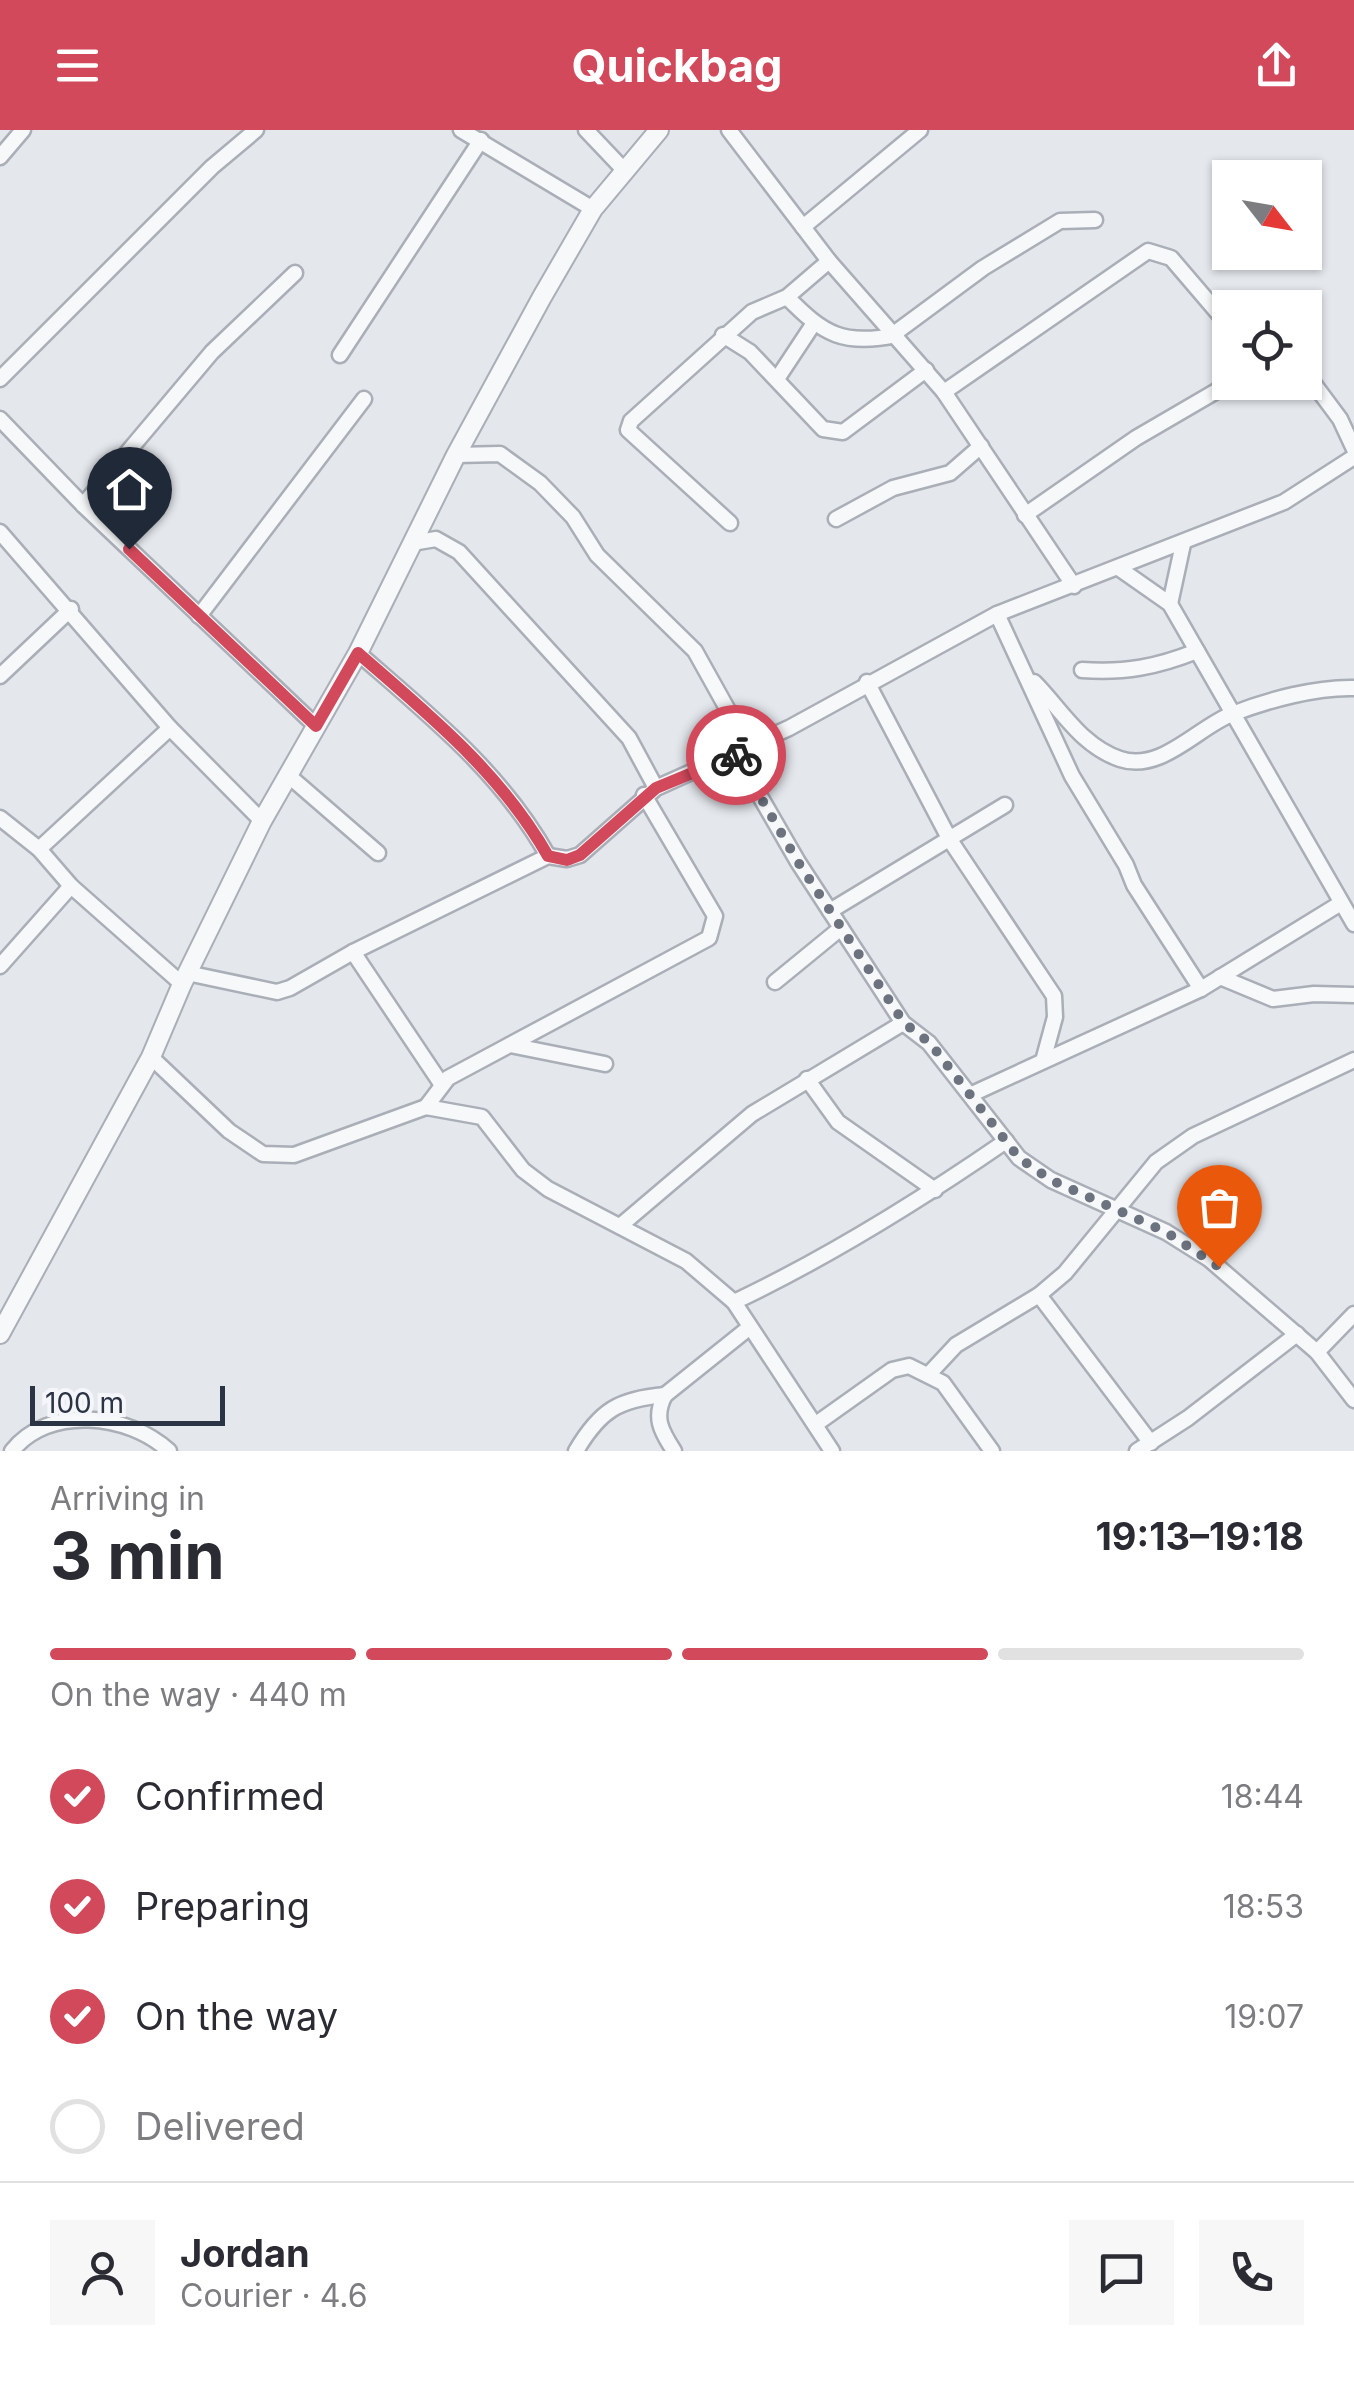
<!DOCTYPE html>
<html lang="en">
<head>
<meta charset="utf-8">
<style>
  :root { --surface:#fff; --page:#f7f7f7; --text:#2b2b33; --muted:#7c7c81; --line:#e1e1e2; --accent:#d1495b }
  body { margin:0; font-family:Inter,sans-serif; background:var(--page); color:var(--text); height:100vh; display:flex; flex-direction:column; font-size:38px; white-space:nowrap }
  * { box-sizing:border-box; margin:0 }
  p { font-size:32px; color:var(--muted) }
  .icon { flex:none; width:55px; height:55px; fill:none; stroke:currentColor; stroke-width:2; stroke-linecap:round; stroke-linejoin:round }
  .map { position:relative; height:1321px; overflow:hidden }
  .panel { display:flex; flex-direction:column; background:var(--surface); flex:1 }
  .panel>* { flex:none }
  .needle { width:65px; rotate:121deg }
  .fabs { position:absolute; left:1212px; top:30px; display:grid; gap:20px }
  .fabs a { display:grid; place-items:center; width:110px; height:110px; border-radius:0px; background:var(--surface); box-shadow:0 2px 8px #0004; font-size:50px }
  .scale { position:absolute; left:30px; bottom:25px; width:195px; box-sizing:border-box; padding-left:10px; border:5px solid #2b3445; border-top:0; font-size:28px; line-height:35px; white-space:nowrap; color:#2b3445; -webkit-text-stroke:8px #f4f6f9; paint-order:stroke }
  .pin { position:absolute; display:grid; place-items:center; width:85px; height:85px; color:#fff; margin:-102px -42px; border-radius:50% 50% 50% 0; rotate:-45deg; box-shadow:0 0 10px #0007 }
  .pin .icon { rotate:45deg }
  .courier { position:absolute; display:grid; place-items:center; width:100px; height:100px; margin:-50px; border:8px solid #d1495b; border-radius:50%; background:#fff; color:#222; box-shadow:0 2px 12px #0007 }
  .overview em { font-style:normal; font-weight:700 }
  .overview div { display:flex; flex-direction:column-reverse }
  .overview { display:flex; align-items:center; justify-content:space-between; height:170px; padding:0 50px }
  h1 { font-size:65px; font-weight:700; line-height:75px }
  .bar { display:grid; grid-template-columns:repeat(4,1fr); gap:15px 10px; align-content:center; height:120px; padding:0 50px }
  .bar i { height:12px; border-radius:8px; background:var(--line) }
  .bar .current { background:var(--accent) }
  .bar p { grid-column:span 4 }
  .line { display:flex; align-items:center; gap:25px; padding:0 50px; border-top:2px solid var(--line) }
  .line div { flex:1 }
  .round { display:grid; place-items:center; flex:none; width:105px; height:105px; border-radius:0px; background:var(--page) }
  ol { padding:0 50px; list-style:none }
  li { display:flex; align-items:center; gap:30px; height:110px }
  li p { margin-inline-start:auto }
  li .icon { padding:10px; border-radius:50%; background:var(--accent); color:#fff; stroke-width:4 }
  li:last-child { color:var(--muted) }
  li i { width:55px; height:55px; border:5px solid var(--line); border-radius:50% }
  header { display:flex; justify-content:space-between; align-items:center; height:130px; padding:0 50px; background:var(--accent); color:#fff; font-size:45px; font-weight:700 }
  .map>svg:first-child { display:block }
</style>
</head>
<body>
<header><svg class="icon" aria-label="menu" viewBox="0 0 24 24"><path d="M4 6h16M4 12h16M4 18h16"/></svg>Quickbag<svg class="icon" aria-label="share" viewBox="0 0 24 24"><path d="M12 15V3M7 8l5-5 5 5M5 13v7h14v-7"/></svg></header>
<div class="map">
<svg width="1354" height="1321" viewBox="0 0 1354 1321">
  <rect width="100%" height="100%" fill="#e4e7ec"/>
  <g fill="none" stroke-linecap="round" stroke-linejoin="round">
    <g stroke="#a9aeb7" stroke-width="19">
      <g id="minor">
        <path d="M461 0 593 79"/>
        <path d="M586 0 624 40"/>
        <path d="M729 0 829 131 944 262 1074 456"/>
        <path d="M0 27 23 0"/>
        <path d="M803 97 920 0"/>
        <path d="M787 167C824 205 844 216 897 205"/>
        <path d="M895 203 983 138 1060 91 1095 90"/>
        <path d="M723 205 750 222 823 299 843 302 926 240"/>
        <path d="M340 225 481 10"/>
        <path d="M1305 242 1340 289 1354 319"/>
        <path d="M0 249 212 37 256 0"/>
        <path d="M777 249 814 193"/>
        <path d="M944 262 1148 121 1171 128 1230 197"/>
        <path d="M0 289 83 375 316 596"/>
        <path d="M456 325 500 324 540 353 573 387 597 425 695 521 749 618"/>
        <path d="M83 375 212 222 295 143"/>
        <path d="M1025 385 1136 308 1232 252"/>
        <path d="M836 389 893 358 950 343 981 316"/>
        <path d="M730 393 628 300 631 291 752 182 787 167 829 131"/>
        <path d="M0 402 170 598 262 691"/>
        <path d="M412 413 436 409 459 422 629 608 656 658"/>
        <path d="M1120 439 1170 474 1354 794"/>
        <path d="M1170 474 1183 414"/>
        <path d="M997 484 1072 646 1126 735 1134 755 1201 859"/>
        <path d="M199 486 364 269"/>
        <path d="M358 523C430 586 501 642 548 726"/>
        <path d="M1082 540C1125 543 1157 537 1197 521"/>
        <path d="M0 546 71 479"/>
        <path d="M867 552 950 710 1054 866 1055 887 1043 931"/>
        <path d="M1034 552C1061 579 1081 616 1120 629 1161 643 1198 597 1232 584 1268 570 1316 557 1354 558"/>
        <path d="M735 623 798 732 903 893 929 913 1019 1028 1051 1050 1166 1102 1209 1129 1317 1222 1354 1270"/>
        <path d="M289 646 378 723"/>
        <path d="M0 688 39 719 71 756 182 854"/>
        <path d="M39 719 170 598"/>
        <path d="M830 781 1005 675"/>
        <path d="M353 822 442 955"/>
        <path d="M0 836 71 756"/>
        <path d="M187 843 277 862 290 858 353 822 548 726 567 729 580 725 656 658 789 598 997 484 1284 372 1354 327"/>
        <path d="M1220 847 1273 869 1314 864 1354 865"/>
        <path d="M775 852 841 798"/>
        <path d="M510 915 605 934"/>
        <path d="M151 927 229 1001 263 1024 294 1025 426 977 482 987 523 1040 548 1059 686 1131 734 1172 832 1321"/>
        <path d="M807 949 838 992 935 1060"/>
        <path d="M972 964 1201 859 1341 773"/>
        <path d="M426 977 448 948 709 808 715 786 644 665"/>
        <path d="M620 1096 752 984 903 893"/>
        <path d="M1039 1165 1151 1313"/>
        <path d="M734 1172C829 1127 919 1071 1006 1011"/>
        <path d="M1317 1222 1354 1184"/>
        <path d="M929 1244 956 1215 1039 1165 1065 1143 1156 1032 1193 1006 1354 930"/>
        <path d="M816 1294 892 1240 909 1236 943 1253 992 1321"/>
        <path d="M12 1321C48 1275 128 1283 169 1321"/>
        <path d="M576 1321C600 1280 619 1269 665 1265"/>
        <path d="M674 1321C661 1301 653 1287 665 1265L750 1197"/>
        <path d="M1137 1321 1188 1288 1297 1204"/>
      </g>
    </g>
    <g stroke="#a9aeb7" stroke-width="22">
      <path id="tertiary" d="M0 1204 151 927 182 854 262 691 358 523 456 325 542 167 593 79 659 0"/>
    </g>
    <use href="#minor" stroke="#f7f8fa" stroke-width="14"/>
    <use href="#tertiary" stroke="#f7f8fa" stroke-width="18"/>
  </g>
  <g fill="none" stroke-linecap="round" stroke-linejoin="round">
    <path stroke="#6c737f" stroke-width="10" stroke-dasharray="0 18" d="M736 625 798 732 904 893 930 913 1019 1028 1051 1050 1166 1102 1219 1137"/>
    <path stroke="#d1495b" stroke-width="12" d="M129 419 316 596 358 523C430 586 500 642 548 726L567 730 580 725 656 658 736 625"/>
  </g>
</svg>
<div class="fabs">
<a><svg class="needle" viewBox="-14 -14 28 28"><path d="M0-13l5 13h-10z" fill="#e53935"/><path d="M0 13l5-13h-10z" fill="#7c7c81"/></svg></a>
<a><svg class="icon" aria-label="locate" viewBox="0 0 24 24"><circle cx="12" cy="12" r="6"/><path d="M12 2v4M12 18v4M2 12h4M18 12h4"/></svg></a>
</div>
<div class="scale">100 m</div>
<div class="pin" style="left:1219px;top:1137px;background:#ea580c"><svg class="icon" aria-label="bag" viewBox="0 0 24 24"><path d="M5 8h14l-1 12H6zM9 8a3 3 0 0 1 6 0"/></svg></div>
<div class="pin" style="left:129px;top:419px;background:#1f2937"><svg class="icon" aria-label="home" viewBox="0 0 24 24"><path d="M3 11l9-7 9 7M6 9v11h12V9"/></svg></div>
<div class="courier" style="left:736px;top:625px"><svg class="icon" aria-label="bike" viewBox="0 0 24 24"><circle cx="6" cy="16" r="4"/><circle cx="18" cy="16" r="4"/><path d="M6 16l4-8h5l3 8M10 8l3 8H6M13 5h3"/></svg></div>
</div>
<section class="panel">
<div class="overview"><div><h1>3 min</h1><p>Arriving in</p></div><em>19:13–19:18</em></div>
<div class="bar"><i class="current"></i><i class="current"></i><i class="current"></i><i></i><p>On the way · 440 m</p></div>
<ol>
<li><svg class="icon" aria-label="check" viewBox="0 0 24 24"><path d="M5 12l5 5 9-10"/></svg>Confirmed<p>18:44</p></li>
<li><svg class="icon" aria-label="check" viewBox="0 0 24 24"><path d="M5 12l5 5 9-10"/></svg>Preparing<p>18:53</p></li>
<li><svg class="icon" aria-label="check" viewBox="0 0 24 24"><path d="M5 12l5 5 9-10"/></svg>On the way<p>19:07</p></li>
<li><i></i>Delivered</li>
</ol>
<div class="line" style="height:180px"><a class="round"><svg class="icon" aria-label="person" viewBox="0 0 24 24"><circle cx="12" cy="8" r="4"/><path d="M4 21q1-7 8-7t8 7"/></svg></a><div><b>Jordan</b><p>Courier · 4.6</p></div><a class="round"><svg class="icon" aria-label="chat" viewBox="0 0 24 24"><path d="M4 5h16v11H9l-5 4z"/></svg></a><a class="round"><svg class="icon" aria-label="phone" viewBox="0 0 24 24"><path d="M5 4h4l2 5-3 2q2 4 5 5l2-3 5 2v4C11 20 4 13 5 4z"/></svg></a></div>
</section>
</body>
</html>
